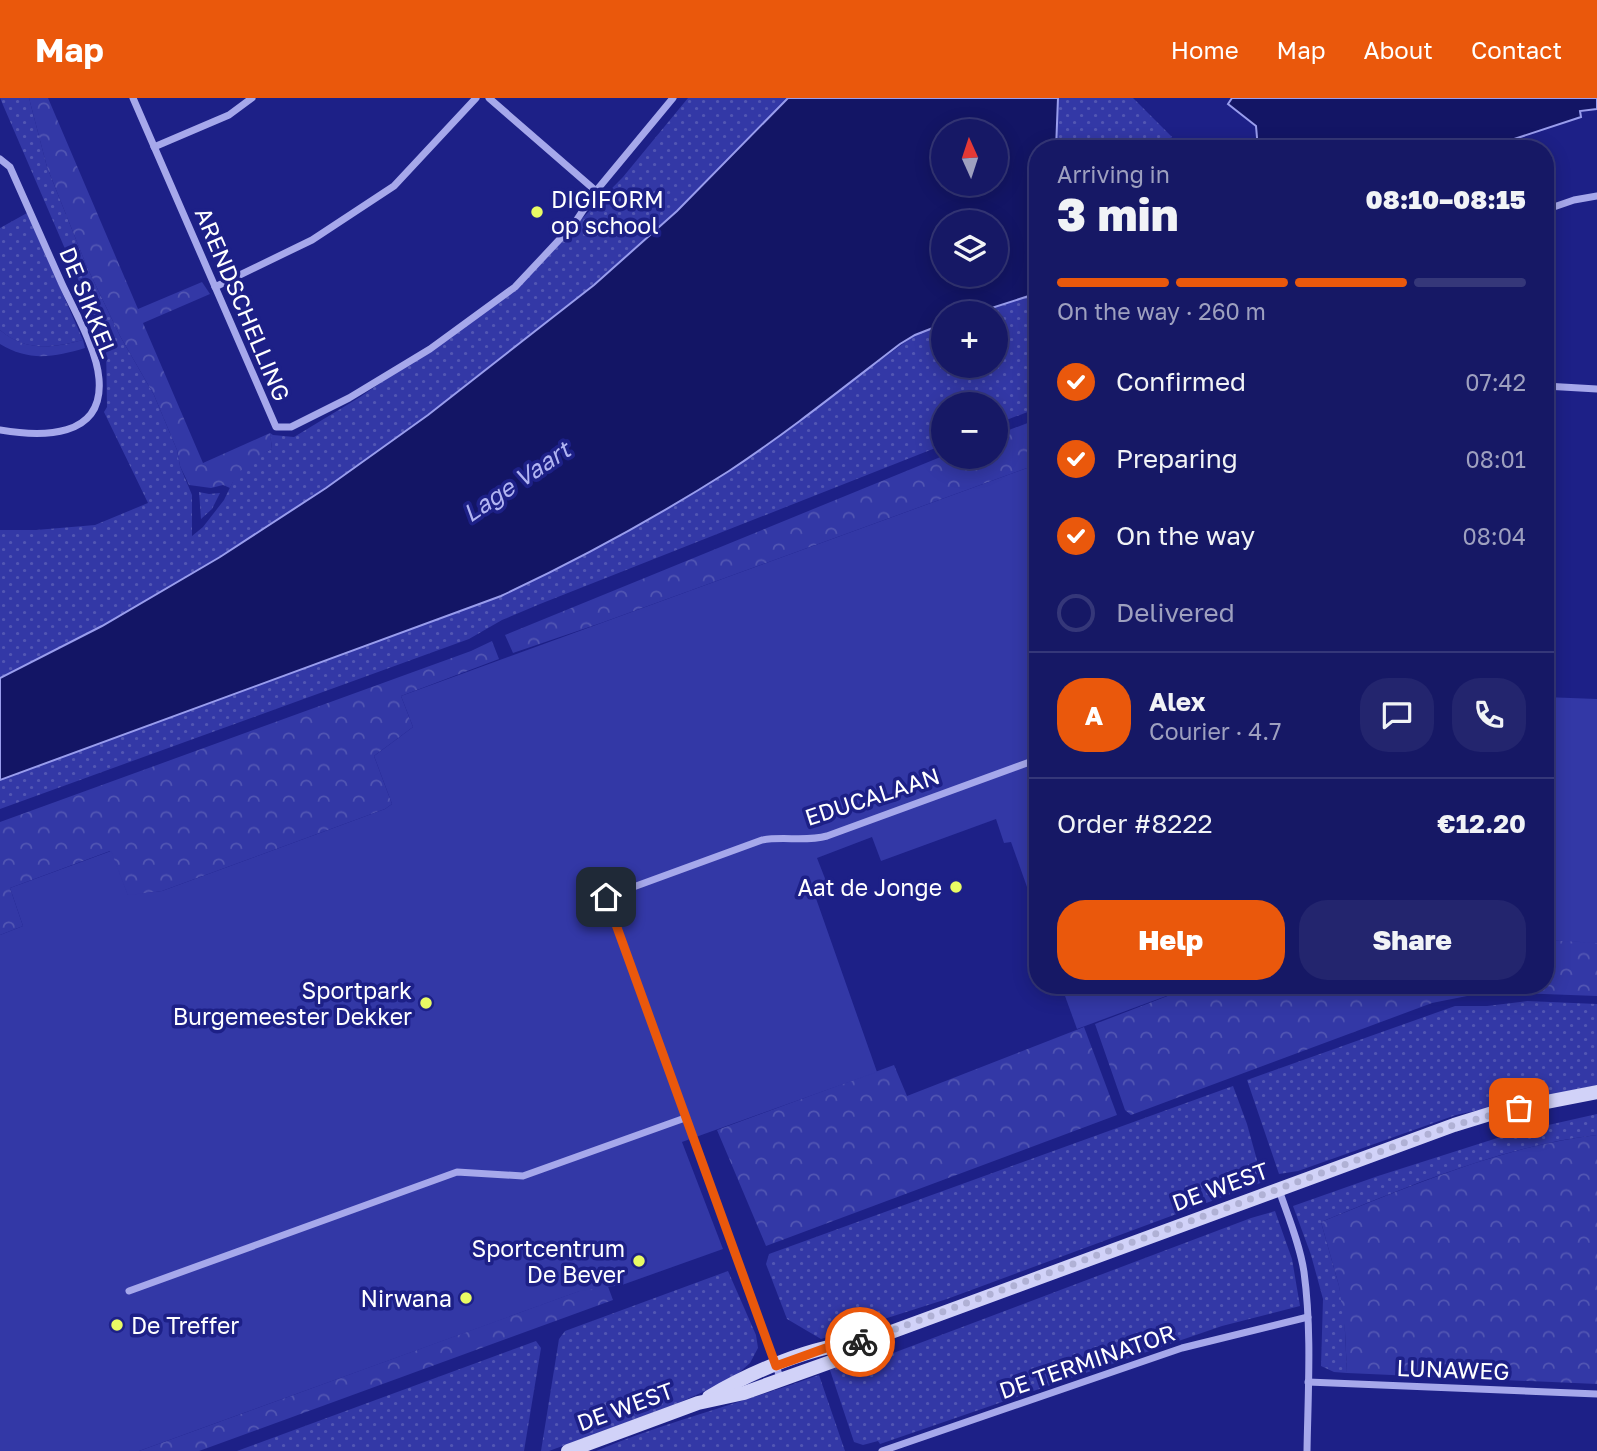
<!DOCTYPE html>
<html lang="en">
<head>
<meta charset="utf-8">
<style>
  :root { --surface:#161865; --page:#23256e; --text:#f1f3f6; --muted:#9ea0bf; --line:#353779; --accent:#ea580c }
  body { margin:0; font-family:"Golos Text",sans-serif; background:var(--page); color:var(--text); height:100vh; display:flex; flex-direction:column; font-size:26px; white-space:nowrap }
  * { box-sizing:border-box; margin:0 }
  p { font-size:23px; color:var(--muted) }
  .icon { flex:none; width:38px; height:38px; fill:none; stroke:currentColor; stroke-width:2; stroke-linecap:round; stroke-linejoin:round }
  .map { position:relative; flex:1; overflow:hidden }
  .details { position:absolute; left:1029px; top:42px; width:525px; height:854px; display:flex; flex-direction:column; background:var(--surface); border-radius:28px; box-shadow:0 4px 18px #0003,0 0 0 2px var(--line) }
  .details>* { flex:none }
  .needle { width:46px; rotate:357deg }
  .fabs { position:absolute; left:931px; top:21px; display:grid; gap:14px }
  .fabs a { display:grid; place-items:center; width:77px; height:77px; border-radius:50%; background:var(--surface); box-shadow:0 4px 18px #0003,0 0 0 2px var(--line); font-size:35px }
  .pin { position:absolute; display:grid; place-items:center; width:60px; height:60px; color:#fff; margin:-30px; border-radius:14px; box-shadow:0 4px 10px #0006 }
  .courier { position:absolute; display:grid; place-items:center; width:70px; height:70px; margin:-35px; border:5px solid #ea580c; border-radius:50%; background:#fff; color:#222; box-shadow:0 2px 9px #0007 }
  .head em { font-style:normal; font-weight:800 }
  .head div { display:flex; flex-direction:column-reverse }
  .head { display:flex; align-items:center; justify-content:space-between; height:119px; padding:0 28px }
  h1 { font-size:46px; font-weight:800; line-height:52px }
  .bar { display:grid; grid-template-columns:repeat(4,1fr); gap:10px 7px; align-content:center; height:84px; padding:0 28px }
  .bar i { height:9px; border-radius:5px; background:var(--line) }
  .bar .on { background:var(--accent) }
  .bar p { grid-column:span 4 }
  .line { display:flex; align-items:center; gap:18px; padding:0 28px; border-top:2px solid var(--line) }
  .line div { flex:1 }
  .round { display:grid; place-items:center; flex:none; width:74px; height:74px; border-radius:28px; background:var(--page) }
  ol { padding:0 28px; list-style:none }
  li { display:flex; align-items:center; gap:21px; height:77px }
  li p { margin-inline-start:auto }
  li .icon { padding:7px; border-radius:50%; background:var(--accent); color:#fff; stroke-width:4 }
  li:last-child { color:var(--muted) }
  li i { width:38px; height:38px; border:4px solid var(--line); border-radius:50% }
  .action { display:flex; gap:14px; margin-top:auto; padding:14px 28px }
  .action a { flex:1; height:80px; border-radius:28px; background:var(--accent); color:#fff; font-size:28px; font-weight:800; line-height:80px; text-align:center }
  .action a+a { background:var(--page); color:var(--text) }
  header { display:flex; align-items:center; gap:42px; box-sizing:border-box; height:98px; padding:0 35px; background:var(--accent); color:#fff }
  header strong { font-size:33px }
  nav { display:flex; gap:38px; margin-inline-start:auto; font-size:24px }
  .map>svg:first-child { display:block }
</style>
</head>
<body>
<header>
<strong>Map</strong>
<nav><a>Home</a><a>Map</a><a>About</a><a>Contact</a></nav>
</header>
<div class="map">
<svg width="1597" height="1353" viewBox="0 0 1597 1353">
  <defs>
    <pattern id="grass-dots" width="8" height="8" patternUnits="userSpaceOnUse" patternTransform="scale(1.75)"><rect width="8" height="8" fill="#3338a6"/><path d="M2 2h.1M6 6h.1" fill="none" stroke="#5256b3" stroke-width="1.8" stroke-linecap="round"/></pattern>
    <pattern id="forest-crowns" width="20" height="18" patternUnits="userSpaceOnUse" patternTransform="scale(1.75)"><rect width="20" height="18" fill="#3338a6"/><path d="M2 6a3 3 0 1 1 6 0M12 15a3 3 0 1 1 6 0" fill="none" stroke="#5256b3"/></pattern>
  </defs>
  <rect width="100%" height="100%" fill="#1d2087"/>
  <g fill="url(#grass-dots)">
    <path d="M0 0H29L47 69 87 169 120 238 154 297 177 352 180 368 192 397V438L203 429 224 402 237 375 252 360 272 351 270 335 273 337 294 339 360 299 505 199 623 79 688 0H788L677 113 594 187 428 317 326 390 220 459 102 528 0 580V432H36L95 427 148 405 104 314 107 309 106 246Z"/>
    <path d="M1058 0H1133L1172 39 1152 51H1056Z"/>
    <path d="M27 115 83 242C53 250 25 254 0 232V130Z"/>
    <path d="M1038 195V310L996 326V306H943V347L540 506 502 522 469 541 0 711V682L501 498 731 371 915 237 943 226V268H996V215H976Z"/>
    <path d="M199 394 209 396 220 395 212 411 201 421Z"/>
    <path d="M1527 903 1597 906V987L1456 1017 1298 1073 1279 1076 1247 982 1455 908H1487Z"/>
    <path d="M1233 988 1247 1026 1263 1084 947 1201 821 1241 787 1221 766 1166 769 1156Z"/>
    <path d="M1597 1016V1037C1502 1048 1409 1088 1321 1124L1339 1188 1344 1214 1347 1275 1334 1274 1321 1268 1323 1201 1311 1157 1293 1108 1378 1078 1513 1035Z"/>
    <path d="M1275 1113 1292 1161 1300 1208 1222 1228 880 1346 878 1343 863 1347 854 1344 830 1272 867 1255 880 1260 1251 1120Z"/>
    <path d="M728 1173 756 1237 758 1250 750 1265 732 1281 676 1306 549 1353H541L559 1241 565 1233Z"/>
    <path d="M536 1243 541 1250 524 1353H237Z"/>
    <path d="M819 1277 845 1353H596C668 1323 745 1304 819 1277Z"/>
  </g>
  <g fill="url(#forest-crowns)">
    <path d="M29 0H48L138 211 202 184 210 196 143 225 203 365 270 335 272 351C252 361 239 370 230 390L223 387 211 390 189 387 180 368 177 352 154 297 120 238 87 169 47 69Z"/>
    <path d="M0 232C26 254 53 250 83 242L85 250C55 259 29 264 0 246Z"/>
    <path d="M1038 321V366L601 525 513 555 505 537 943 358 996 359V337Z"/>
    <path d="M492 543 499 561 401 598 413 629 374 658 392 706 385 711 162 793 128 798 110 753 10 790 23 828 0 837V724L471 553Z"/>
    <path d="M1545 842 1597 844V898L1516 895 1472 897 1432 905 1131 1017 1125 1012 1095 926 1196 887H1545Z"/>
    <path d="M1084 929 1117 1017 766 1148 717 1032 894 967 907 998Z"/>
    <path d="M1597 1037V1286L1347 1275 1345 1233 1339 1188 1321 1124C1409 1089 1502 1048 1597 1037Z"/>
    <path d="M594 1151 613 1202 199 1353H139L579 1193Z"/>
  </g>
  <g fill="#3338a6">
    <path d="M1038 366V820L1011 744 1004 745 996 721 881 763 872 739 817 760 826 783 812 789 877 974 682 1044 723 1151 622 1187 580 1193 139 1353H0V837L23 828 10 790 111 753 128 797 162 793 385 711 392 706 374 658 413 629 401 598Z"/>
    <path d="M1545 599 1597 601V845L1545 842Z"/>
    <path d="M1061 887H1196L1077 931Z"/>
  </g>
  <g fill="#131565" stroke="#999ded" stroke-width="2" fill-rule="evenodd">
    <path d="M788 0H1058L1056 51H1038V195L976 215H943V226L915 237 900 246C844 289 788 334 729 373 655 420 580 461 501 498L0 682V580L102 528 220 459 326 390 428 317 594 187 677 113ZM943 33H996V86H943ZM943 124H996V177H943Z"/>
    <path d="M1232 0H1597V11L1580 13 1581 19 1484 51H1258L1256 28 1228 6Z"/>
  </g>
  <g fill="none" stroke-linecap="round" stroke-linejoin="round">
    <g stroke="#a6a8eb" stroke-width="7">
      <path d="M133 0 276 329H291L349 300 430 251 515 189 574 126 596 93 673 0"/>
      <path d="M489 0 596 93"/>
      <path d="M154 49 229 17 252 0"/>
      <path d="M0 61 10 69C27 108 45 147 62 186 74 212 97 252 99 281 104 341 41 339 0 332"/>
      <path d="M1545 112 1574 102 1597 98"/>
      <path d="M215 189 312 142 394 88 476 0"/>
      <path d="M1545 288 1597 291"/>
      <path d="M1279 1092C1288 1118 1300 1147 1304 1174 1312 1233 1308 1294 1307 1353"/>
      <path d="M129 1193 457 1074 523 1078 685 1020"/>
      <path d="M781 1282 606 799 762 742C784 738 805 744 827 738L1038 661"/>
      <path d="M1308 1284 1597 1296"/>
      <path d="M882 1353 1182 1250 1308 1219"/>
    </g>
    <g stroke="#d1d2f8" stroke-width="14">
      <path d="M709 1299C751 1274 813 1247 863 1244"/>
      <path d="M568 1353 698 1305 744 1295 839 1261 864 1244 1454 1027 1496 1014 1597 994"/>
    </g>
  </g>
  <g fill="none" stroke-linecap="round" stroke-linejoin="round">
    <path stroke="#b0b1d5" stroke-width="7" stroke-dasharray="0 12.6" d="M860 1244 1409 1043 1454 1027 1519 1010"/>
    <path stroke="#ea580c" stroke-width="9" d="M606 799 776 1268 837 1246 860 1244"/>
  </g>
  <g fill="#e9fb64" stroke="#1d2087" stroke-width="2.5">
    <circle cx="537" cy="114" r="7"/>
    <circle cx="956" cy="789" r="7"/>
    <circle cx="426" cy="905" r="7"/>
    <circle cx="639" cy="1163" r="7"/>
    <circle cx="466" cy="1200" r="7"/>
    <circle cx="117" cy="1227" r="7"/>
  </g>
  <g text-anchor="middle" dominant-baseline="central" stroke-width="7" stroke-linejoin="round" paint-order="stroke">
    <g font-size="23" fill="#fff" stroke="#1d2087" text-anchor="end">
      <text x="551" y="101" text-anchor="start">DIGIFORM<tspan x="551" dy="26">op school</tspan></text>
      <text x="942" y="789">Aat de Jonge</text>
      <text x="412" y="892">Sportpark<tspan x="412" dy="26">Burgemeester Dekker</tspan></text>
      <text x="625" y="1150">Sportcentrum<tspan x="625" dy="26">De Bever</tspan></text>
      <text x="452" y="1200">Nirwana</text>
      <text x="131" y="1227" text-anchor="start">De Treffer</text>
    </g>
    <g font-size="23" fill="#fff" stroke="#1d2087">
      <text transform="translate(89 204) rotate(68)">DE SIKKEL</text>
      <text transform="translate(243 206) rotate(67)">ARENDSCHELLING</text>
      <text transform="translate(872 698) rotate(-18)">EDUCALAAN</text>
      <text transform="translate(1220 1088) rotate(-20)">DE WEST</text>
      <text transform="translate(1087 1263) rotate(-19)">DE TERMINATOR</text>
      <text transform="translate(1453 1271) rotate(2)">LUNAWEG</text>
      <text transform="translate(625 1308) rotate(-20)">DE WEST</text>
    </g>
    <g font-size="24" font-style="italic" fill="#b1b4f2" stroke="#1d2087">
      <text transform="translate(516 383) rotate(-34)">Lage Vaart</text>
    </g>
  </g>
</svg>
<div class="fabs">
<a><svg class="needle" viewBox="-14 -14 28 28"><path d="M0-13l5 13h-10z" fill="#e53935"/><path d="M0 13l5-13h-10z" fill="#9ea0bf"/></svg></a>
<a><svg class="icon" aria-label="layers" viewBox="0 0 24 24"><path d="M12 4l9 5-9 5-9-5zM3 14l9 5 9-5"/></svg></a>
<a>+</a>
<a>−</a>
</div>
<div class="pin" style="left:1519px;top:1010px;background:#ea580c"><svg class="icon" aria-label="bag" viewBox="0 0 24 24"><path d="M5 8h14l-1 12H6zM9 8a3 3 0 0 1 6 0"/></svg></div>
<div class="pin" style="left:606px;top:799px;background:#1f2937"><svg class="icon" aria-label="home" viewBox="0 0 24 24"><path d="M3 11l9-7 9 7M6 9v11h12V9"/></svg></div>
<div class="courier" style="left:860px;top:1244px"><svg class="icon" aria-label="bike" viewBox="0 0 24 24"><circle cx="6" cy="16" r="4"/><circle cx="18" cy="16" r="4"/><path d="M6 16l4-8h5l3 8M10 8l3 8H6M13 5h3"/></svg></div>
<section class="details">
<div class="head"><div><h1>3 min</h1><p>Arriving in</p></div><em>08:10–08:15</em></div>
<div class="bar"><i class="on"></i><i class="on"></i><i class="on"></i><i></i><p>On the way · 260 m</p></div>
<ol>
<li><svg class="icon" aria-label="check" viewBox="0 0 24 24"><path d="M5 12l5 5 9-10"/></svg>Confirmed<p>07:42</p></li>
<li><svg class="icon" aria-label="check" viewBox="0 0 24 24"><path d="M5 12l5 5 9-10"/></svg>Preparing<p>08:01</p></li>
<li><svg class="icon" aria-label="check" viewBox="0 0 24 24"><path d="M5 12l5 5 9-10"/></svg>On the way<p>08:04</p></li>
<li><i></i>Delivered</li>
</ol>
<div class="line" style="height:126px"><b class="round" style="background:var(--accent);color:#fff">A</b><div><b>Alex</b><p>Courier · 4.7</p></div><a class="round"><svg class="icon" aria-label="chat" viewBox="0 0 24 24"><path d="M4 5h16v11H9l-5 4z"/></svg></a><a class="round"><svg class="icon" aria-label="phone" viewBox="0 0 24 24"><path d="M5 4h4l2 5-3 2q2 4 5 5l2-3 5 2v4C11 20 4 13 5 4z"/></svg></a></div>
<div class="line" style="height:91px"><div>Order #8222</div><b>€12.20</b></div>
<div class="action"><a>Help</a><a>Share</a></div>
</section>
</div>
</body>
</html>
